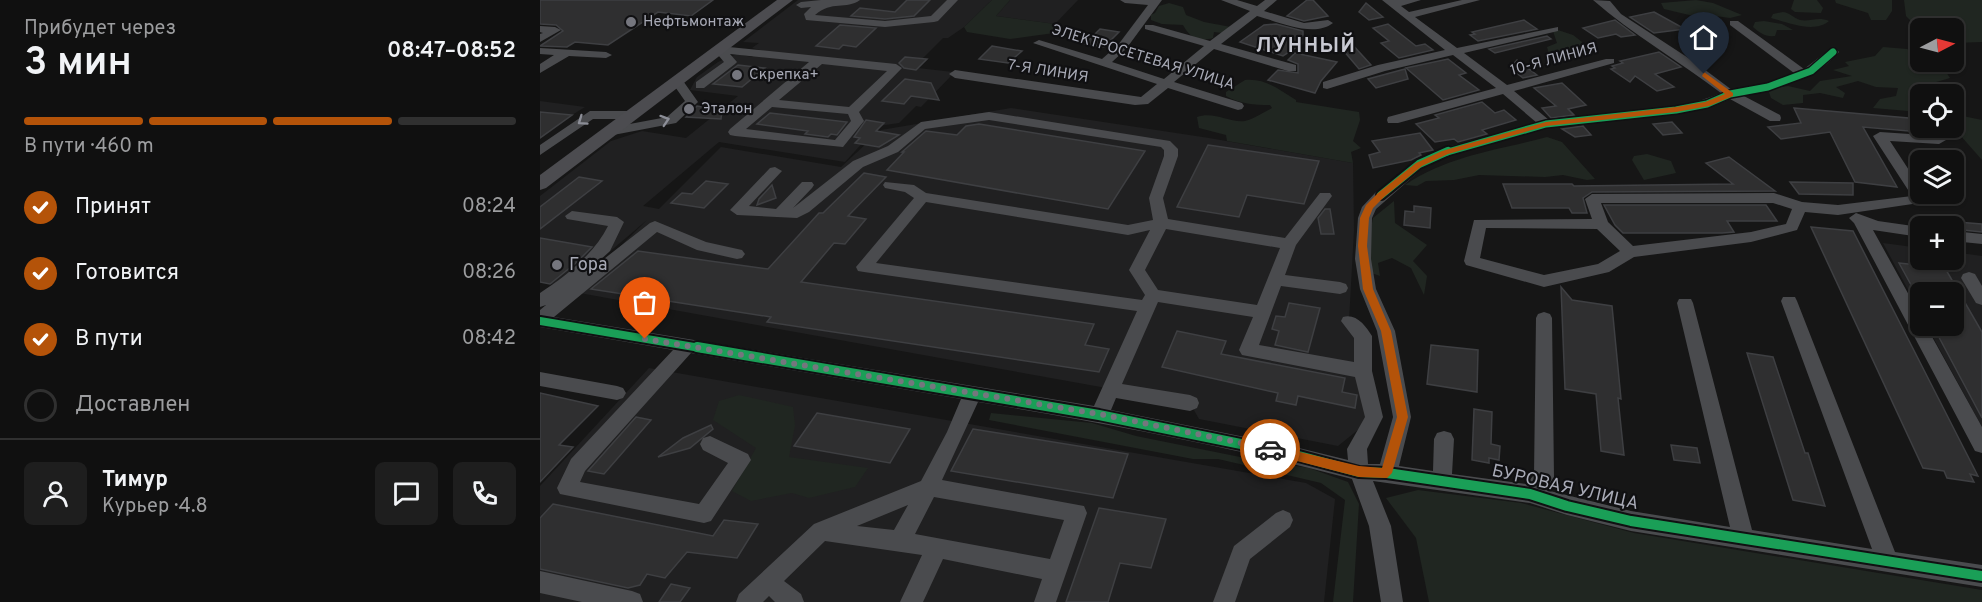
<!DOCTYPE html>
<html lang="ru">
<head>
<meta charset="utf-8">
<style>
  :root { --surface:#101010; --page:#1e1e1e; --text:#f1f3f6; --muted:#9c9d9f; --line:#303030; --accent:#b45309 }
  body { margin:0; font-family:Overpass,sans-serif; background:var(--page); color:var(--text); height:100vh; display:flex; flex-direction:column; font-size:22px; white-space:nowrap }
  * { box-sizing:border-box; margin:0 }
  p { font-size:20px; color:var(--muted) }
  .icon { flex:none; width:33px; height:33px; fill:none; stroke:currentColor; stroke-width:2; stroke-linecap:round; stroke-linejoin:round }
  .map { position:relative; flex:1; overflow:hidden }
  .details { display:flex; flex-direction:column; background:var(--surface); width:540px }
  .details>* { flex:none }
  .needle { width:39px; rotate:84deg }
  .tools { position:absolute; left:1370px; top:18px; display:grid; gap:12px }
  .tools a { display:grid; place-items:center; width:54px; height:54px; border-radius:9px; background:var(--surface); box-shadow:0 2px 4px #0004,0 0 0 2px var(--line); font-size:30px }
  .pin { position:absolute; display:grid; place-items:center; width:51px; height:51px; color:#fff; margin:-62px -26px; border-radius:50% 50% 50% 0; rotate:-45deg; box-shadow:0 0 6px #0007 }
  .pin .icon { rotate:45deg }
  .courier { position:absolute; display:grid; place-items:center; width:60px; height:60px; margin:-30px; border:4px solid #b45309; border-radius:50%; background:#fff; color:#222; box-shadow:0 2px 8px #0007 }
  .head em { font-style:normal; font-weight:600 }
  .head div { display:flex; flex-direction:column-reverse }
  .head { display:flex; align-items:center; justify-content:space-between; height:102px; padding:0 24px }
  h1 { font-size:39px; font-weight:600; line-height:45px }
  .bar { display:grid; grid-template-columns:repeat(4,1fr); gap:9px 6px; align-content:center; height:72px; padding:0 24px }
  .bar i { height:8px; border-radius:4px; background:var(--line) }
  .bar .on { background:var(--accent) }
  .bar p { grid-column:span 4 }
  .line { display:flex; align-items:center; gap:15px; padding:0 24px; border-top:2px solid var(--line) }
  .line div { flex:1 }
  .round { display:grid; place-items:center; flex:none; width:63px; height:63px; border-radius:9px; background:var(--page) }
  ol { padding:0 24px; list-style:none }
  li { display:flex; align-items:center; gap:18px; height:66px }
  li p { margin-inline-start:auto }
  li .icon { padding:6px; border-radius:50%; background:var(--accent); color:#fff; stroke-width:4 }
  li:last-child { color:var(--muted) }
  li i { width:33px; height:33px; border:3px solid var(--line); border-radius:50% }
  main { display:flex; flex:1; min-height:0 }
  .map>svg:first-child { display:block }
</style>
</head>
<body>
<main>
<section class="details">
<div class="head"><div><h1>3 мин</h1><p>Прибудет через</p></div><em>08:47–08:52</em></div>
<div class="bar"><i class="on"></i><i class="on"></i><i class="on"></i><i></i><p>В пути · 460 m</p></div>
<ol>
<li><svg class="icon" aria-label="check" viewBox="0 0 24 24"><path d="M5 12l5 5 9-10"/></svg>Принят<p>08:24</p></li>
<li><svg class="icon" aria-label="check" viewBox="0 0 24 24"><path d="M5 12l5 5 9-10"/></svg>Готовится<p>08:26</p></li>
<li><svg class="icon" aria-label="check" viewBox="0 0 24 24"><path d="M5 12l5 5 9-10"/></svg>В пути<p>08:42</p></li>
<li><i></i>Доставлен</li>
</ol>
<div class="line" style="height:108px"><a class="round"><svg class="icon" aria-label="person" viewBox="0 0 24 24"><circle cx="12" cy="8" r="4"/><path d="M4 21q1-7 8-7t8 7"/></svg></a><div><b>Тимур</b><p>Курьер · 4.8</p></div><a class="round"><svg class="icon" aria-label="chat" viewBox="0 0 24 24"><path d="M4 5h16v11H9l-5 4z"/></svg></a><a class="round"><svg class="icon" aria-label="phone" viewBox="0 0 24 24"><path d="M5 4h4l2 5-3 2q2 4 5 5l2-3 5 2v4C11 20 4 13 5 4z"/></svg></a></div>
</section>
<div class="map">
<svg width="1442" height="602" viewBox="0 0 1442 602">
  <rect width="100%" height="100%" fill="#161616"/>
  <g fill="#202021">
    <path d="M258 0H452L424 27 408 38H403L376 65 378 68 413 72 410 77 381 107 376 106 359 123 338 126 305 162 179 142 103 206 119 209 181 147 301 167 341 130 471 108 669 138 813 163 814 230 809 321 823 336 834 417 798 446 659 419 650 403 34 292 107 220 27 288 0 282V196L71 141 102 131 146 138 198 96 150 90 157 77 178 62 197 54 212 57 220 50 212 48 219 43 203 42Z"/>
    <path d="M470 0H538L515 24 456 16Z"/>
    <path d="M0 101 45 107 32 115 0 112Z"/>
    <path d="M1343 243 1380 248V260H1413V252L1442 256V427L1387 326H1413V292H1380V312Z"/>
    <path d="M109 368 766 483 795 499 784 602H0V486Z"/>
  </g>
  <g fill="#202621">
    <path d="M452 0H470L456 16 515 24 517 29 514 33 470 39 427 32 424 27Z"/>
    <path d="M1156 0 1173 3 1202 15 1190 18 1168 15 1166 19 1124 9 1121 3Z"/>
    <path d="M1254 0H1277L1283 8 1281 13 1255 12 1251 9Z"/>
    <path d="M1295 0H1352V11L1346 20H1331L1328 13 1296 3Z"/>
    <path d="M1364 0H1442V42L1413 43V28L1380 30 1366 16Z"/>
    <path d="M629 3 643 7 646 15 664 22 691 27 682 33 674 32 673 38C659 42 650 38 643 25L622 24 611 20V15L615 13 619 6Z"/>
    <path d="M1243 12C1251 13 1253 18 1260 20 1270 22 1278 16 1289 21 1274 34 1247 22 1231 18L1233 14Z"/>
    <path d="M1224 21 1242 24 1253 30H1237L1235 36C1225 37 1220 33 1213 27L1215 22Z"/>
    <path d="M1018 30 1033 35 1042 42 1038 55C1028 62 1018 60 1009 54L1007 47 1017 43 1013 31Z"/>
    <path d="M1343 47 1367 49 1380 54V62C1399 62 1400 62 1410 78L1386 85 1381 91 1385 94H1380V112L1333 108 1340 99 1356 96 1358 88 1336 87 1318 81 1296 87 1305 93 1303 98 1280 93 1263 95V103L1243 105 1231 98 1228 89 1248 86 1270 91 1280 81 1312 76 1293 70 1309 66 1305 62 1335 56Z"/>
    <path d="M705 80C726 78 739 90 756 100V102L819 112 820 120 813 141 821 148 811 152 813 163 687 141 686 135 659 128 657 117C674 111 689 123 705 121 714 119 724 112 732 108L730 105C714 105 700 104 686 96V92Z"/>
    <path d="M1413 114 1442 120V160L1413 127Z"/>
    <path d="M1007 137 1022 142 1055 179 1047 180 1023 175 1005 177 939 175 914 180 886 181 877 186 865 185C910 155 956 151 1007 137Z"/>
    <path d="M1107 154 1131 161 1136 173 1104 180 1092 160 1094 156Z"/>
    <path d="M854 201 855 223 887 245 873 261 887 276 884 295 871 268 852 258 838 263 840 276 829 272V238L833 218Z"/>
    <path d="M199 395 253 407 255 425 249 457 328 468 315 487 269 498 252 493 211 501 192 491 216 448 173 420 179 401Z"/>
    <path d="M451 413 552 423 596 436 710 459 769 468 808 482 819 504 813 602H793L805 500 781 483 678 459H653L449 420Z"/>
    <path d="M878 490 981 503 1094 533 1442 590V602H889L876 538 846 498Z"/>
  </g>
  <g fill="#2f2f30" stroke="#3e3f42" stroke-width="1.5">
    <path d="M0 0H173L151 16 118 12 68 45 35 42 27 47 0 46 23 31 16 25 0 24Z"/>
    <path d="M367 0H390L374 16 345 19 311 16 320 8 355 12Z"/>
    <path d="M767 0H773L788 16 764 21 747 16Z"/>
    <path d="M826 3 843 17 829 20 819 12Z"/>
    <path d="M1114 12 1145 29 1114 33 1090 17Z"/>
    <path d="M984 20 997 29 938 41 930 35 935 34 932 32Z"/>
    <path d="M1075 20 1095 35 1081 37 1076 34 1058 38 1043 28Z"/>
    <path d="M736 24 763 31V43L743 56 700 42 724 25Z"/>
    <path d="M848 24 876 46 885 44 893 50 859 58 841 43 849 41 833 28Z"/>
    <path d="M300 25 336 28 316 47 303 45 299 49 276 46Z"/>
    <path d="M560 29 579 32 564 47 545 44Z"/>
    <path d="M1007 36 1011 39 955 53 949 49Z"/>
    <path d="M811 43 831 65 819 69 803 50Z"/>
    <path d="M452 46 469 49 482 51 468 63 439 59Z"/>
    <path d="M1119 52 1141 67 1115 74 1134 87 1117 91 1095 76 1090 82 1071 69 1075 68 1072 66 1083 63 1080 61Z"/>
    <path d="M755 53 797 62 781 81 775 93 728 80 738 70 758 73V64L748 60Z"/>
    <path d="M365 57 387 59 376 70 364 68 359 63Z"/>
    <path d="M908 59 926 73 919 75 939 90 903 100 866 68Z"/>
    <path d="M977 60 997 75 983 78 970 68Z"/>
    <path d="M198 65 225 68 202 87 173 84Z"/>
    <path d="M865 69 868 79 836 88 828 79Z"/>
    <path d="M365 79 391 83 399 100 371 96 364 104 342 101Z"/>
    <path d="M1022 83 1046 105 1028 109 1034 115 1011 118 1002 108 1016 106 994 88Z"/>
    <path d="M942 102 955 113 964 110 976 120 942 130 947 134 918 142 914 139 895 142 876 124 899 118 895 115Z"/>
    <path d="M157 106 182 110 181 119 146 117Z"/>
    <path d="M1254 108 1380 119V132L1323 127 1357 187 1315 182 1290 132 1241 139 1228 127 1261 123Z"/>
    <path d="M0 112 32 115 0 138Z"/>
    <path d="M230 113 307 122 297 135 291 134 288 137 265 134 268 131 217 124Z"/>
    <path d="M326 120 344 123 336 131 359 135 339 147 315 143 320 138 314 137Z"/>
    <path d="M1132 122 1142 133 1123 135 1113 124Z"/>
    <path d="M439 124 605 151 568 209 347 170 364 152H362L386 131 417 135 426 126Z"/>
    <path d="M1043 126 1051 135 1035 137 1022 129Z"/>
    <path d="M880 133 893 150 879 153 881 155 871 160 833 168 829 155 840 152 832 141Z"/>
    <path d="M668 145 779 161 764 204 707 195 699 217 637 207Z"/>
    <path d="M1189 157 1235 191 1052 192 1043 198 1047 213H1032L1029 208H972L963 184H1032L1034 186 1193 184 1166 163Z"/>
    <path d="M324 173 346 177 308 216 326 219 305 244 294 243 261 282 554 324 545 345 569 349 559 372 227 322 231 317 51 289 98 251 228 269 279 213H283Z"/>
    <path d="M39 177 62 181 0 229V207Z"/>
    <path d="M166 181 188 184 164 208 131 203 142 193 152 194Z"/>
    <path d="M1250 182 1313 183V195L1259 194Z"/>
    <path d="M232 185 236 198 217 205 219 199Z"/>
    <path d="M1064 205H1226L1237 221H1187L1194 232 1182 233H1083L1075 225Z"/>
    <path d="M874 206 891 208 890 228 864 225 865 211 874 212Z"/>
    <path d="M785 209H790L794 234H781L778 218Z"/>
    <path d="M1417 222 1442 224V232L1423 230Z"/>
    <path d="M1271 227 1313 231 1438 476 1430 474 1434 482 1407 478 1404 471 1383 468Z"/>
    <path d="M0 238 52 247 37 262 10 284 0 282Z"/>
    <path d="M1359 263 1405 268 1442 332V418L1393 326H1413V292H1375Z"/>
    <path d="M1021 287 1032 300 1072 306 1081 399 1078 398 1084 455 1061 451 1056 394 1025 389Z"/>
    <path d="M749 303 780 308 768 352 735 345 739 331 732 329 736 316 745 317Z"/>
    <path d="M637 331 686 341 681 354 805 378 802 392 817 395 815 408 758 396 756 405 736 401 738 393 622 367Z"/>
    <path d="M891 345 938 350 937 392 887 384Z"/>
    <path d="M1207 353 1233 357 1265 453H1268L1285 506 1253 500Z"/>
    <path d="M0 393 58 406 19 445 33 447 0 482Z"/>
    <path d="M934 409 952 412 951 444 960 446 959 460 949 458V463L932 460Z"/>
    <path d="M277 413 370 429 350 463 254 446Z"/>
    <path d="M96 417 111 420 64 474 48 471Z"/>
    <path d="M171 425 173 429 150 448 118 457 143 438Z"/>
    <path d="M433 429 588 454 573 498 411 471Z"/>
    <path d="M1131 445 1157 448 1160 463 1134 460Z"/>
    <path d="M13 504 173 536 184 520 218 524 197 558 147 552 125 578 107 574 100 585 88 588 0 569V518Z"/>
    <path d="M559 508 626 519 611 568 580 563 568 602H526Z"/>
    <path d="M131 584 150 588 140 602H119Z"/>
  </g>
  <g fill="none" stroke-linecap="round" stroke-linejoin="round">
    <g fill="#4a4b4e" fill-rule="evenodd">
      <path d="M281 0H320C306 10 292 0 275 15L345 21 391 16 407 0H418L398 21 394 22 345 27 266 20 264 14 271 7 261 8 256 5 261 2Z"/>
      <path d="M580 0H622L586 49 572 62 624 79 664 46 605 29V25H613L670 41 710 11 681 0H697L717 6 725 0H737L724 11 764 23 788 20 793 23C774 38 739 22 717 16L681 44 756 65V71H748L674 49 634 82 702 103 704 106 702 109 698 110 628 88 608 104 595 105 415 78 409 74 415 70 601 97 617 84 493 43 499 40 562 59 578 45 608 5 585 3Z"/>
      <path d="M842 0H881L861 6 869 12 922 0H940L875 17 917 48 1018 27V31L924 53 967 85 1066 59H1074V63L974 91 1009 120C1061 114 1135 113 1181 93 1139 61 1092 34 1053 0L1070 1 1081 14 1156 63 1192 90 1225 84 1254 73 1190 25V21H1198L1264 69 1289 50H1297L1299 52C1275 80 1237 89 1202 95L1240 115 1241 118 1240 121H1230L1190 99 1171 107 1136 114 1007 128 910 155 884 167 836 209 832 218 831 259 836 289 855 331 871 417 859 466 893 471 894 439 897 433 904 431 911 433 914 439 912 474 986 484 994 475 996 318 998 314 1004 312 1010 314 1012 318 1014 478 1006 490 1091 511 1190 527 1137 303 1139 299H1151L1153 303 1212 530 1332 549 1241 301 1243 297H1255L1257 301 1355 552 1442 565V587L1091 531 1027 515 990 503 833 481 851 526 863 602H841L829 526 812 479C689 446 564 423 438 402L402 480 544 506 547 513 516 602H494L502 579 403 559 383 602H360L382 555 285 541 244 581 261 594 264 602H235L229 596 223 602H196L199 594 274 524 381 481 407 432 421 399 151 353 45 471 40 482 159 504 188 463 163 450 160 444 163 438 170 436 208 454 211 460 171 521 164 523 20 494 17 488 31 459 133 350 0 327V310L6 305 0 307V293C26 276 54 254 68 226L27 219 25 216 32 211 77 217 84 222 70 251 46 273 110 223 115 221 166 242 202 250 205 254 202 258 197 259 157 250 117 232 14 317 554 406 597 311 324 272 318 271 316 267 374 198 365 192 345 188 343 185 345 182 374 185 386 193 588 225 613 220 609 198 624 156V150L621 147 449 120 385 129 358 152 323 167 269 212 257 218 197 215 190 210 230 168 235 167 242 171 209 206 236 209 262 182H272L274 185 272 188 253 208 313 161 348 146 381 122 449 112 630 141 638 149V156L623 198 628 219 745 238 780 193H790L792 196 756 245 745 275 800 282 806 284 808 288 806 292 800 294 741 286 719 345 814 362V338L801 321 803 317C816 313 826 326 832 336V371L843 417 827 449 828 464H840L853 417 837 331 820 289 815 259 818 218 822 207 836 192 874 161 900 149 997 123 963 94 858 123H848L847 120 848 117 956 88 913 55 845 71 787 89 783 88V82L838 65 905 50ZM386 202 588 235 610 230 589 270 605 295 602 300 336 263ZM626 229 740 248 717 305 618 290 605 270ZM618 302 713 317 699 350 702 355 815 377 825 417 807 449 808 460 755 447 571 410 576 398 650 411 657 408 659 403 657 398 650 395 582 384ZM394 497 524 520 510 559 375 534ZM368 505 354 530 317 526Z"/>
      <path d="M0 26 15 27 21 30 0 42V34L3 33 0 32Z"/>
      <path d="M179 46 356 64 362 68 319 112 324 121 303 147 195 136 190 135 188 132 190 129 269 62 190 54 197 62 195 64 164 88H156V82L184 62 173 49ZM282 64 347 71 309 107 239 100ZM232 107 308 114 311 121 295 140 206 129Z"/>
      <path d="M0 48 66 52 72 55 66 58 29 56 0 73V64L14 55 0 54Z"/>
      <path d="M137 77 141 78 158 102 136 123 68 136 63 135 61 132 63 129 127 117 145 101 131 81Z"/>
      <path d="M50 111H91L97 115 91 119H53L0 155V145Z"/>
      <path d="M1340 132 1399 136 1406 140 1399 144 1350 141 1380 187V194H1385L1388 199 1386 202 1298 215 1265 212 1257 230 1211 242 1094 257 1069 272 1004 287 926 265 924 261 934 220 1052 219 1045 199 1052 194 1234 193 1262 202 1298 205 1372 196 1333 136ZM1061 203H1233L1252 209 1246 224 1211 232 1093 246 1068 222ZM946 228 1057 229 1080 251 1058 264 1004 275 940 258Z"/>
      <path d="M1316 213 1338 221 1380 227V237L1333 230 1380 315V326H1386L1442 427V453L1435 451 1314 223 1309 218Z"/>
      <path d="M1413 231 1442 234V244L1413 241Z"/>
      <path d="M1429 272 1435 274 1442 286V305L1436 303 1421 278 1423 274Z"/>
      <path d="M0 372 77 386 83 388 86 393 83 398 77 400 0 386Z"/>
      <path d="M743 510 750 513 753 520 750 527 710 559 695 602H673L694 546 736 513Z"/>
      <path d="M0 571 92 591 100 594 103 602H42L0 593Z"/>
    </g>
    <path fill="#4c4c50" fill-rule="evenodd" d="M237 0H253L6 188 0 190V175Z"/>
    <g stroke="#101012" stroke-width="10">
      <path id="cycleway-far2" d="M904 153 1006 124 1136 110 1167 104 1190 94 1228 87 1271 71 1293 52"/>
    </g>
    <g stroke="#101012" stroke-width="12">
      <g id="cycleway-far1">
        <path d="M841 195 879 164 908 151"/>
        <path d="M0 321 166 349"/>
      </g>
    </g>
    <g stroke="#101012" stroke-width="14">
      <path id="cycleway" d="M157 347 559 415 755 455 819 472 847 473 990 494 1027 506 1091 521 1442 576"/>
    </g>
    <use href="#cycleway-far2" stroke="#1a9f57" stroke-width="7"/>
    <use href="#cycleway-far1" stroke="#1a9f57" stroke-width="8"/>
    <use href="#cycleway" stroke="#1a9f57" stroke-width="10"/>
  </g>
  <defs><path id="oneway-chevron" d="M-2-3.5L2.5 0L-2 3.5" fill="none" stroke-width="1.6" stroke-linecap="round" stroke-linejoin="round" transform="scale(1.5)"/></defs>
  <g stroke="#8c8e97">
    <use href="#oneway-chevron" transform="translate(125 120) rotate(-18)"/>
    <use href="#oneway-chevron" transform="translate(42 121) rotate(145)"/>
  </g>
  <path fill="#b45309" d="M1164 72 1193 93V96L1169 106 1136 112 1006 126 908 154 882 166 844 197 833 208 829 218 827 246 833 289 851 331 868 417 852 473 847 478 819 477 726 453 724 449 730 445 819 466 842 468 857 417 841 331 823 289 818 246 820 218 826 205 838 193 876 163 902 151 1006 122 1136 107 1165 102 1185 94 1162 76Z"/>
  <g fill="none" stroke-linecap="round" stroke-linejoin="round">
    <path stroke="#75767e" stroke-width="6" stroke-dasharray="0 10.8" d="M105 339 559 414 730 449"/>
  </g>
  <g fill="#75767e" stroke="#101012" stroke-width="2">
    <circle cx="91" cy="22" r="6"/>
    <circle cx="197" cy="75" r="6"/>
    <circle cx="149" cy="109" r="6"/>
    <circle cx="17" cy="265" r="6"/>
  </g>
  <g text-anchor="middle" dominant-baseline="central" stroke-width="4.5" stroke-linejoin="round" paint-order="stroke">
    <g font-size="15" fill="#a8aab6" stroke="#101012" text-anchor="start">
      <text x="103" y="22">Нефтьмонтаж</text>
      <text x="209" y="75">Скрепка+</text>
      <text x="161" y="109">Эталон</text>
    </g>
    <g font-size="15" fill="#a8aab6" stroke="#101012">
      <text transform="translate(603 58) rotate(17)">ЭЛЕКТРОСЕТЕВАЯ УЛИЦА</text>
      <text transform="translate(1014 60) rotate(-15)">10-Я ЛИНИЯ</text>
      <text transform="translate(508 72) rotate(9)">7-Я ЛИНИЯ</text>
    </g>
    <g font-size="18" fill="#a8aab6" stroke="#101012" text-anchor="start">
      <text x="29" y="265">Гора</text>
    </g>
    <g font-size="18" fill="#a8aab6" stroke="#101012">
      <text transform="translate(1025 488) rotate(13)">БУРОВАЯ УЛИЦА</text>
    </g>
    <g font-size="20" font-weight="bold" letter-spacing="1.5" fill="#c8c9d2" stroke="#101012">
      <text x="766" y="47">ЛУННЫЙ</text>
    </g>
  </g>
</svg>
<div class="tools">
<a><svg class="needle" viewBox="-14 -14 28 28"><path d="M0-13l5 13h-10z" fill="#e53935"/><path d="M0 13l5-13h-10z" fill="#9c9d9f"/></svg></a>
<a><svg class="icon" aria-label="locate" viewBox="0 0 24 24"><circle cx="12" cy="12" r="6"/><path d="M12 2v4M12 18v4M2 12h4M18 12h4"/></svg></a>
<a><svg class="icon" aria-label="layers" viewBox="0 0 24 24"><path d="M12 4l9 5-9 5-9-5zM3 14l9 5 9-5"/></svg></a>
<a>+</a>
<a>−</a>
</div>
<div class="pin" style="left:105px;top:339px;background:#ea580c"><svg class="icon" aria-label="bag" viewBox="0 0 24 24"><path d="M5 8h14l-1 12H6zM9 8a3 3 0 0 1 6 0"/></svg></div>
<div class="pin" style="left:1164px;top:74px;background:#1f2937"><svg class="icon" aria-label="home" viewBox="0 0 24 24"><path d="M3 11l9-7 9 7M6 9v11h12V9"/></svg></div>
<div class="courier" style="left:730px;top:449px"><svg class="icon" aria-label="car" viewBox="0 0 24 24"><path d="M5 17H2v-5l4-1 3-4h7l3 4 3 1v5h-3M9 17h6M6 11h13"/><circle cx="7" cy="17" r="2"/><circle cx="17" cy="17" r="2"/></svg></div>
</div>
</main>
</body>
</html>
